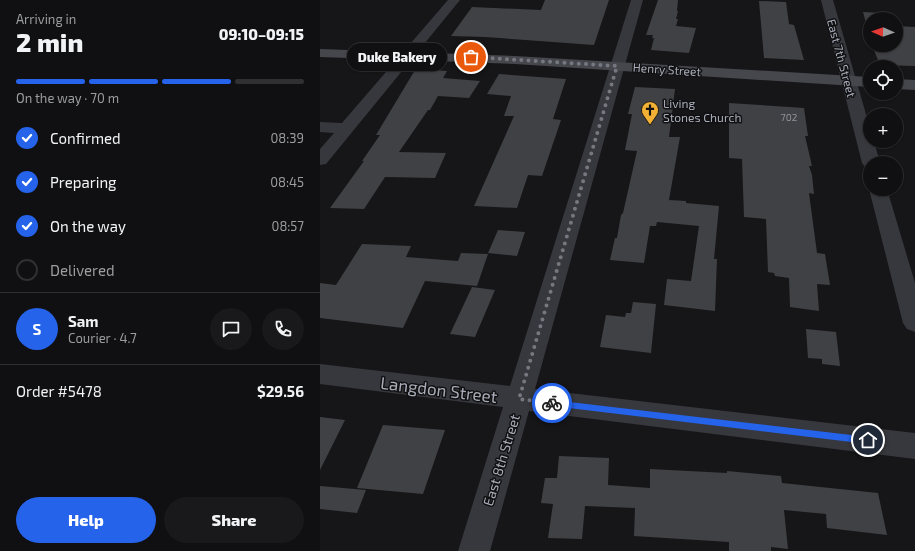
<!DOCTYPE html>
<html lang="en">
<head>
<meta charset="utf-8">
<style>
  :root { --surface:#101012; --page:#19191b; --text:#f1f3f6; --muted:#9c9d9f; --line:#303032; --accent:#2563eb }
  body { margin:0; font-family:"Exo 2",sans-serif; background:var(--page); color:var(--text); height:100vh; display:flex; flex-direction:column; font-size:15px; white-space:nowrap }
  * { box-sizing:border-box; margin:0 }
  p { font-size:13px; color:var(--muted) }
  .icon { flex:none; width:22px; height:22px; fill:none; stroke:currentColor; stroke-width:2; stroke-linecap:round; stroke-linejoin:round }
  .map { position:relative; flex:1; overflow:hidden }
  .panel { display:flex; flex-direction:column; background:var(--surface); width:320px }
  .panel>* { flex:none }
  .needle { width:26px; rotate:272deg }
  .fabs { position:absolute; left:543px; top:12px; display:grid; gap:8px }
  .fabs a { display:grid; place-items:center; width:40px; height:40px; border-radius:50%; background:var(--surface); box-shadow:0 1px 3px #0004,0 0 0 1px var(--line); font-size:20px }
  .pin { position:absolute; display:grid; place-items:center; width:34px; height:34px; color:#fff; margin:-17px; border:2px solid #fff; border-radius:50%; box-shadow:0 1px 4px #0007 }
  .courier { position:absolute; display:grid; place-items:center; width:40px; height:40px; margin:-20px; border:3px solid #2563eb; border-radius:50%; background:#fff; color:#222; box-shadow:0 1px 5px #0007 }
  .bubble { position:absolute; height:28px; border-radius:14px; background:var(--surface); box-shadow:0 1px 3px #0004,0 0 0 1px var(--line); font-size:13px; font-weight:800; line-height:28px; text-align:center }
  .head em { font-style:normal; font-weight:800 }
  .head div { display:flex; flex-direction:column-reverse }
  .head { display:flex; align-items:center; justify-content:space-between; height:68px; padding:0 16px }
  h1 { font-size:26px; font-weight:800; line-height:30px }
  .bar { display:grid; grid-template-columns:repeat(4,1fr); gap:6px 4px; align-content:center; height:48px; padding:0 16px }
  .bar i { height:5px; border-radius:3px; background:var(--line) }
  .bar .current { background:var(--accent) }
  .bar p { grid-column:span 4 }
  .line { display:flex; align-items:center; gap:10px; padding:0 16px; border-top:1px solid var(--line) }
  .line div { flex:1 }
  .round { display:grid; place-items:center; flex:none; width:42px; height:42px; border-radius:21px; background:var(--page) }
  ol { padding:0 16px; list-style:none }
  li { display:flex; align-items:center; gap:12px; height:44px }
  li p { margin-inline-start:auto }
  li .icon { padding:4px; border-radius:50%; background:var(--accent); color:#fff; stroke-width:4 }
  li:last-child { color:var(--muted) }
  li i { width:22px; height:22px; border:2px solid var(--line); border-radius:50% }
  .button { display:flex; gap:8px; margin-top:auto; padding:8px 16px }
  .button a { flex:1; height:46px; border-radius:24px; background:var(--accent); color:#fff; font-size:16px; font-weight:800; line-height:46px; text-align:center }
  .button a+a { background:var(--page); color:var(--text) }
  main { display:flex; flex:1; min-height:0 }
  .map>svg:first-child { display:block }
</style>
</head>
<body>
<main>
<section class="panel">
<div class="head"><div><h1>2 min</h1><p>Arriving in</p></div><em>09:10–09:15</em></div>
<div class="bar"><i class="current"></i><i class="current"></i><i class="current"></i><i></i><p>On the way · 70 m</p></div>
<ol>
<li><svg class="icon" aria-label="check" viewBox="0 0 24 24"><path d="M5 12l5 5 9-10"/></svg>Confirmed<p>08:39</p></li>
<li><svg class="icon" aria-label="check" viewBox="0 0 24 24"><path d="M5 12l5 5 9-10"/></svg>Preparing<p>08:45</p></li>
<li><svg class="icon" aria-label="check" viewBox="0 0 24 24"><path d="M5 12l5 5 9-10"/></svg>On the way<p>08:57</p></li>
<li><i></i>Delivered</li>
</ol>
<div class="line" style="height:72px"><b class="round" style="background:var(--accent);color:#fff">S</b><div><b>Sam</b><p>Courier · 4.7</p></div><a class="round"><svg class="icon" aria-label="chat" viewBox="0 0 24 24"><path d="M4 5h16v11H9l-5 4z"/></svg></a><a class="round"><svg class="icon" aria-label="phone" viewBox="0 0 24 24"><path d="M5 4h4l2 5-3 2q2 4 5 5l2-3 5 2v4C11 20 4 13 5 4z"/></svg></a></div>
<div class="line" style="height:52px"><div>Order #5478</div><b>$29.56</b></div>
<div class="button"><a>Help</a><a>Share</a></div>
</section>
<div class="map">
<svg width="595" height="551" viewBox="0 0 595 551">
  <rect width="100%" height="100%" fill="#161618"/>
  <g fill="#404145">
    <path d="M225 0H289L274 45 165 37 131 36 152 7 221 10Z"/>
    <path d="M338 0H358L357 11H358L356 19H358L356 26 376 28 369 53 331 50 334 38H332L333 35H326Z"/>
    <path d="M439 1 466 2 469 24 474 25 484 60 444 58Z"/>
    <path d="M543 12 563 13 565 19H550V37Z"/>
    <path d="M576 26 595 27V66L560 65 552 45H576Z"/>
    <path d="M101 69 127 71 123 78 160 81 149 98 118 96 110 110H108L79 152 126 153 115 178 65 177 44 209 10 208 44 161H42L60 135H56L95 70Z"/>
    <path d="M179 74 246 79 233 119 241 120 222 176 208 175 197 208 154 206 194 116H184L191 96 167 94Z"/>
    <path d="M315 87 355 89 349 137H360L349 200 366 201V203L399 206 394 259H397L395 311 344 305 347 279 371 281 379 226 337 222 336 226H330L324 263 290 260 295 238H297L301 215 303 213 317 151 305 150 312 114H308Z"/>
    <path d="M409 103 484 108 488 136H485L492 166H489L492 175 494 194 489 193 497 253 505 254 510 285 497 284 499 311 470 307 469 278 455 276 454 273 448 272 446 219 424 217 422 159 409 158Z"/>
    <path d="M178 230 205 232 197 256 168 253Z"/>
    <path d="M42 244 91 246 86 257 138 261 141 253 168 254 157 286 105 281 83 328 0 318V283L16 285Z"/>
    <path d="M152 287 175 290 155 337 130 334Z"/>
    <path d="M313 302 336 304 331 353 280 347 286 315 305 317 306 313H311Z"/>
    <path d="M486 329 516 332 520 366 502 364V359L488 358Z"/>
    <path d="M0 417 25 420 0 470Z"/>
    <path d="M63 425 125 430 103 494 37 488Z"/>
    <path d="M239 456 289 458 288 485 330 488V469L407 473V471L461 476 462 483 558 493 567 535 507 528 506 514 464 510 468 549 451 547V551H409V542L314 536 315 508 265 506 262 539 228 538 233 504 221 503 225 478H237Z"/>
    <path d="M0 486 46 490 37 513 0 509Z"/>
  </g>
  <g fill="none" stroke-linecap="round" stroke-linejoin="round">
    <g fill="#37383d" fill-rule="evenodd">
      <path d="M128 0H140L6 164 0 165V149L14 133 0 132V122L22 123Z"/>
      <path d="M311 0H323L215 389 595 433V459L209 411 170 551H138L183 407 0 384V364L190 386Z"/>
      <path d="M501 0H513L550 128V141H554L560 163H550V168L545 167 542 163Z"/>
      <path d="M550 187V189H567L595 283V332L587 329 583 323 549 189Z"/>
    </g>
    <g fill="#45474d" fill-rule="evenodd">
      <path d="M0 49 195 56 550 77V87L195 64 0 57Z"/>
      <path d="M576 79 595 80V90L576 89Z"/>
    </g>
  </g>
  <path fill="#2563eb" d="M232 400 548 437 552 440 548 444 232 406 228 403Z"/>
  <g fill="none" stroke-linecap="round" stroke-linejoin="round">
    <path stroke="#757880" stroke-width="4" stroke-dasharray="0 7.2" d="M151 57 297 66 199 399 232 403"/>
  </g>
  <defs>
    <g id="church-pin" transform="scale(0.9)"><path d="M0 17L-7.5 6A9.5 9.5 0 1 1 7.5 6Z" fill="#f2b134" stroke="#111113"/><path d="M-1.2-6h2.4v3.5h3.3v2.4h-3.3V6h-2.4V-.1h-3.3v-2.4h3.3Z" fill="#111"/></g>
  </defs>
  <g fill-rule="evenodd">
    <use href="#church-pin" x="330" y="110"/>
  </g>
  <g text-anchor="middle" dominant-baseline="central" stroke-width="3" stroke-linejoin="round" paint-order="stroke">
    <g font-size="10" fill="#8e929b">
      <text x="469" y="117">702</text>
    </g>
    <g font-size="12" fill="#a8adb8" stroke="#111113">
      <text transform="translate(522 58) rotate(75)">East 7th Street</text>
      <text transform="translate(347 69) rotate(4)">Henry Street</text>
    </g>
    <g font-size="12" fill="#a8adb8" stroke="#111113" text-anchor="start">
      <text x="343" y="103">Living<tspan x="343" dy="14">Stones Church</tspan></text>
    </g>
    <g font-size="14" fill="#a8adb8" stroke="#111113">
      <text transform="translate(181 460) rotate(-73)">East 8th Street</text>
    </g>
    <g font-size="17" fill="#a8adb8" stroke="#111113">
      <text transform="translate(119 389) rotate(7)">Langdon Street</text>
    </g>
  </g>
</svg>
<div class="fabs">
<a><svg class="needle" viewBox="-14 -14 28 28"><path d="M0-13l5 13h-10z" fill="#e53935"/><path d="M0 13l5-13h-10z" fill="#9c9d9f"/></svg></a>
<a><svg class="icon" aria-label="locate" viewBox="0 0 24 24"><circle cx="12" cy="12" r="6"/><path d="M12 2v4M12 18v4M2 12h4M18 12h4"/></svg></a>
<a>+</a>
<a>−</a>
</div>
<div class="pin" style="left:151px;top:57px;background:#ea580c"><svg class="icon" aria-label="bag" viewBox="0 0 24 24"><path d="M5 8h14l-1 12H6zM9 8a3 3 0 0 1 6 0"/></svg></div>
<div class="pin" style="left:548px;top:440px;background:#1f2937"><svg class="icon" aria-label="home" viewBox="0 0 24 24"><path d="M3 11l9-7 9 7M6 9v11h12V9"/></svg></div>
<div class="courier" style="left:232px;top:403px"><svg class="icon" aria-label="bike" viewBox="0 0 24 24"><circle cx="6" cy="16" r="4"/><circle cx="18" cy="16" r="4"/><path d="M6 16l4-8h5l3 8M10 8l3 8H6M13 5h3"/></svg></div>
<div class="bubble" style="left:27px;top:43px;width:100px">Duke Bakery</div>
</div>
</main>
</body>
</html>
